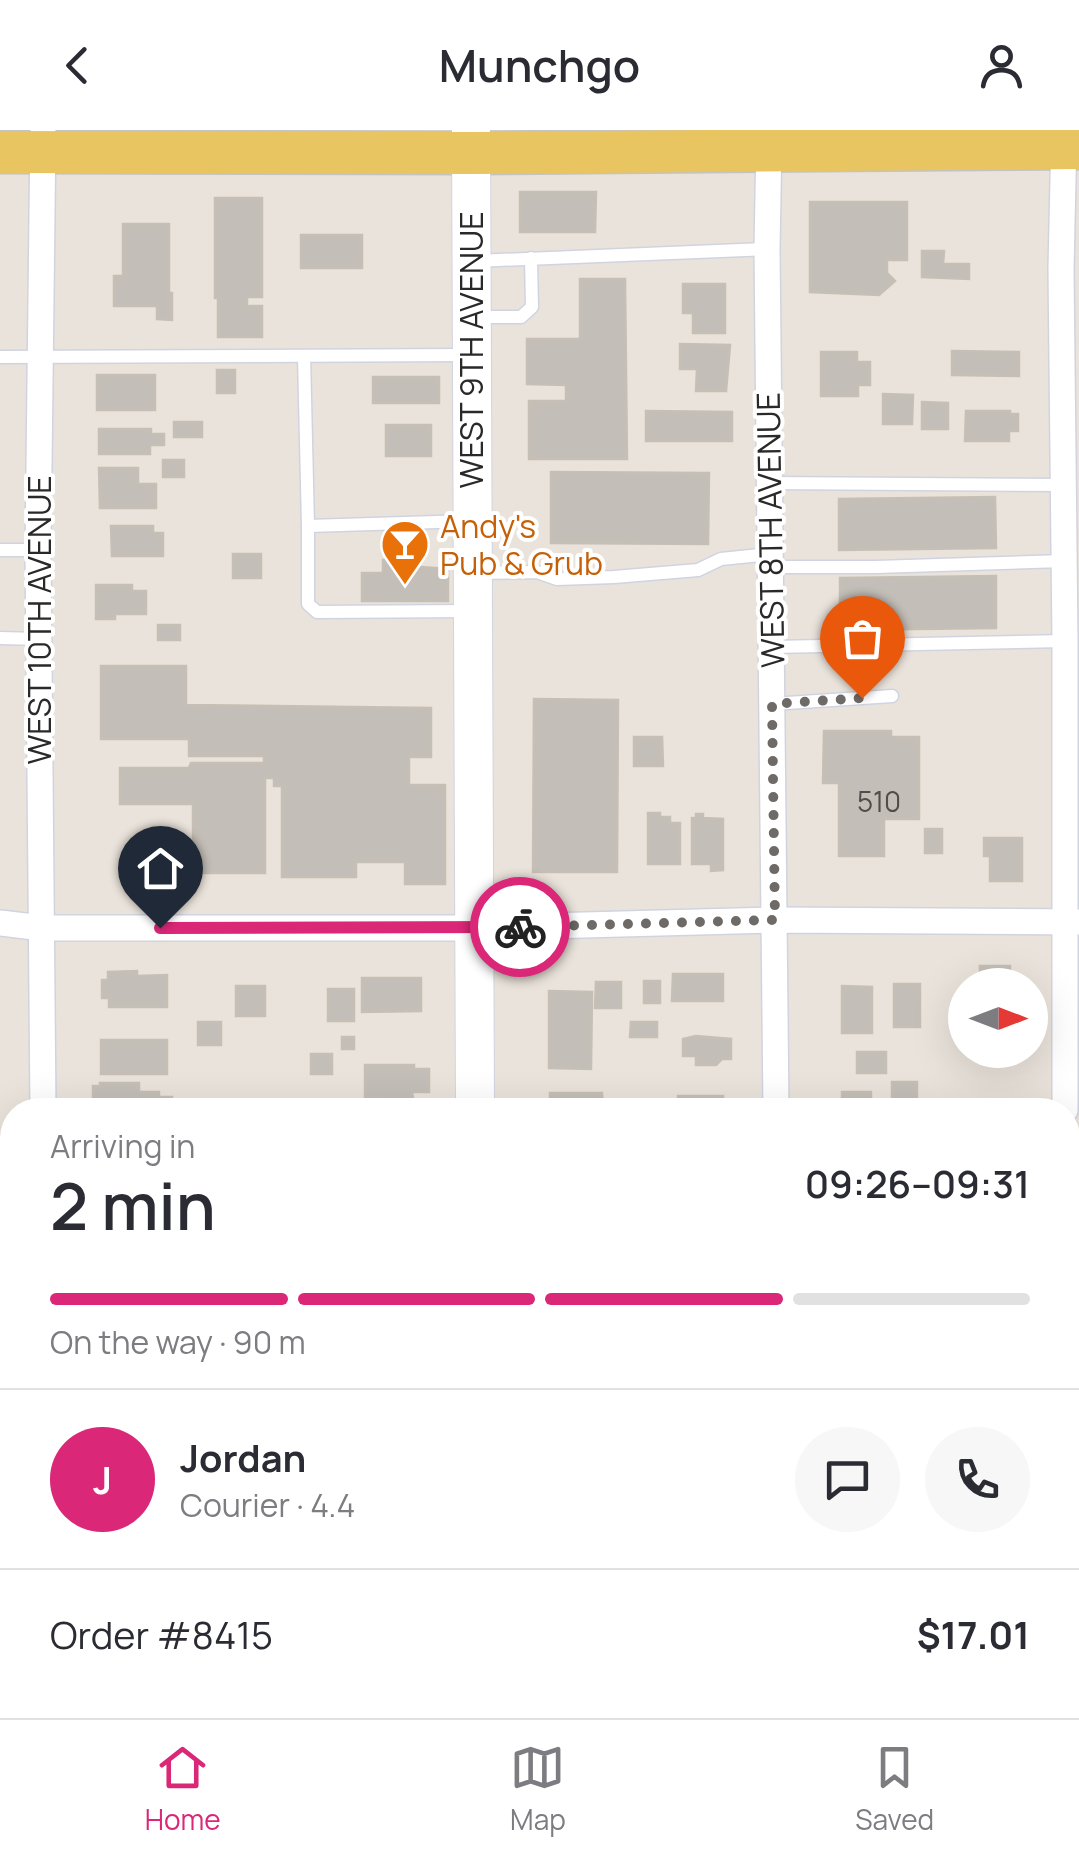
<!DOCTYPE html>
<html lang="en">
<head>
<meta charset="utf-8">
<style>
  :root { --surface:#fff; --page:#f7f7f7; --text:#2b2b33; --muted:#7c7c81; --line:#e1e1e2; --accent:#db2777 }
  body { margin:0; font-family:Manrope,sans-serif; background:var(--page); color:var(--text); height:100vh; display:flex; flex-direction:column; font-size:38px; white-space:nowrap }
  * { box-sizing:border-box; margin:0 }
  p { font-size:32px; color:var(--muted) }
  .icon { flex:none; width:55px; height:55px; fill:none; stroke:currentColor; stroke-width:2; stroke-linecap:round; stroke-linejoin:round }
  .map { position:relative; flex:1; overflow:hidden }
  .panel { position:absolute; left:0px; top:968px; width:1080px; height:622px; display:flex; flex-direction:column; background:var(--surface); border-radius:40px 40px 0 0; box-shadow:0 10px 40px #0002 }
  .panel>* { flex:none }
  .needle { width:65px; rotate:90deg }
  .tools { position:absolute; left:948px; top:838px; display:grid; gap:20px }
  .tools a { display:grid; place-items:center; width:100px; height:100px; border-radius:50%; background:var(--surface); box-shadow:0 10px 40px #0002; font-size:50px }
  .pin { position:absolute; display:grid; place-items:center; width:85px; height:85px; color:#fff; margin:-102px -42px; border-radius:50% 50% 50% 0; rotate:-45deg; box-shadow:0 0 10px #0007 }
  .pin .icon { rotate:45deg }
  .courier { position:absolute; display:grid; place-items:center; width:100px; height:100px; margin:-50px; border:8px solid #db2777; border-radius:50%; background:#fff; color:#222; box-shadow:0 2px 12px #0007 }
  .summary em { font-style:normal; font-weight:600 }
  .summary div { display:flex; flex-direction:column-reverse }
  .summary { display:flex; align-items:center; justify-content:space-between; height:170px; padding:0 50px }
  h1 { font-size:65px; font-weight:600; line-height:75px }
  .bar { display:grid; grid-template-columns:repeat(4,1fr); gap:15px 10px; align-content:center; height:120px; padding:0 50px }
  .bar i { height:12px; border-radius:8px; background:var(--line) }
  .bar .selected { background:var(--accent) }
  .bar p { grid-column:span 4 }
  .line { display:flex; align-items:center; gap:25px; padding:0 50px; border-top:2px solid var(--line) }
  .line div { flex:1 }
  .round { display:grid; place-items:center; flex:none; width:105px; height:105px; border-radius:52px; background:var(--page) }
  header { display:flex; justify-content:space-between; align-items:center; height:130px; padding:0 50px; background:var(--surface); font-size:45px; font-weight:600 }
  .tab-bar { display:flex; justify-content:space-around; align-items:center; height:140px; border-top:2px solid var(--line); background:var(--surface); font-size:28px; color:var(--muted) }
  .tab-bar a { display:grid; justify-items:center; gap:5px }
  .tab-bar .selected { color:var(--accent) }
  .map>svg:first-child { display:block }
</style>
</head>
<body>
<header><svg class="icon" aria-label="back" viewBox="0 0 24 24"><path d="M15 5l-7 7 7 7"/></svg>Munchgo<svg class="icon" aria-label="person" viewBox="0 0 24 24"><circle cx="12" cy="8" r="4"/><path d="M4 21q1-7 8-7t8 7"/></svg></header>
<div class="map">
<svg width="1079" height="1588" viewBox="0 0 1079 1588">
  <rect width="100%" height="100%" fill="#eae3db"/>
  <g fill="#c3beb7" stroke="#c6bfb5" stroke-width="2.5">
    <path d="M520 62H596L595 102H520Z"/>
    <path d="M215 68H262V167H247V176H262V207H218V168H215Z"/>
    <path d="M810 72H907V130H887V143L895 151 879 165 810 162Z"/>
    <path d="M123 94H169V163H172V190L157 189V176H114V146H123Z"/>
    <rect x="301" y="105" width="61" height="33"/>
    <path d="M922 121H944L943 134H969V149L922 147Z"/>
    <path d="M580 149H625L627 329H529V271H566V255L527 254V209H580Z"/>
    <path d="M683 154H725V203H693V183H683Z"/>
    <path d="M680 214 730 215 726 261H696L697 239H680Z"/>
    <path d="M952 221 1019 222V246L952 245Z"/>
    <path d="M821 222H857V232H870V255H858V266H821Z"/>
    <rect x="217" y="240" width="18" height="23"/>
    <rect x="97" y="245" width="58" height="35"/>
    <rect x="373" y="247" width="66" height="26"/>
    <path d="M883 264 913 265 912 294H883Z"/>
    <path d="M922 272 948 273V299H922Z"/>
    <path d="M646 281 732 282V311H646Z"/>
    <path d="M966 281H1010V284H1018V301H1009V311H965Z"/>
    <rect x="174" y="292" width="28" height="15"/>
    <rect x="386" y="295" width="45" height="31"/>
    <path d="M99 299H151V304H164V315H150V324H99Z"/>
    <rect x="163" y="330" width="21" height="17"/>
    <path d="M99 338H138V354H156V378H100Z"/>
    <path d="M551 342 709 343 708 414 551 413Z"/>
    <path d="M995 367 996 418 839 420V369Z"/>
    <path d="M111 396H153V403H163V426H112Z"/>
    <rect x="233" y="424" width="28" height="24"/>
    <path d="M383 430H406V436L448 439V471H362V443H383Z"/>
    <path d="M996 446V498L840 500V448Z"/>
    <path d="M96 455H132V461H146V484H115V489H96Z"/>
    <rect x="158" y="495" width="22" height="15"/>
    <path d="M101 536H186V575L431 578V627H409V655H445V754H405V732H356V747H282V656H274V648H265V743H193V674H120V638H189L191 633H264V626H189V609H101Z"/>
    <path d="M534 569 618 570 617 742H533Z"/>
    <path d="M824 601H891V607H919V689H884V726H839V653H823Z"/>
    <path d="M634 607H662L663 636H634Z"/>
    <path d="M648 683H660V687H670V693H680V734H648Z"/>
    <path d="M696 684H703V688L723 689V740L711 741V734H692V688H696Z"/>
    <rect x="925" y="699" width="17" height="24"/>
    <path d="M984 708H1022V751H990V726H984Z"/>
    <path d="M980 836H1010V855H972L980 854Z"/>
    <path d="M137 841V846L167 845V877H109V868H102V850H108V842Z"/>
    <path d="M673 844H723V871H672Z"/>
    <path d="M362 848H421V881L362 882Z"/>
    <rect x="644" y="851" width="16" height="22"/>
    <path d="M596 852H621V878H595Z"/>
    <rect x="894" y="854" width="26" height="43"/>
    <rect x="236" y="856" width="29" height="30"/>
    <path d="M842 856 872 857V903H842Z"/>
    <rect x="328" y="859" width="26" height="32"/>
    <path d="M549 861 592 862 591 939 549 938Z"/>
    <rect x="198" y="892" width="23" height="23"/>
    <path d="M631 892H657V907H630Z"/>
    <path d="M696 906 731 909V929H722L716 935H696V926H683V909Z"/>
    <rect x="342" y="907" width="12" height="12"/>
    <rect x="101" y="910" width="66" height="34"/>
    <rect x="857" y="922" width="29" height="21"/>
    <rect x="311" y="924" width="21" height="20"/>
    <path d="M365 935H414V939H429V962H412L413 969 365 967Z"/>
    <rect x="892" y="952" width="25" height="21"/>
    <path d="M100 953H139V962H159V967H172V980H93V956H100Z"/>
    <rect x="842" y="962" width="29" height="18"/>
    <path d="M550 963H602L603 980H550Z"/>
    <rect x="678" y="966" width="45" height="14"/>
  </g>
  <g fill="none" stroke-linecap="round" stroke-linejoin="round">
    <g stroke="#d0d4e1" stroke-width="15">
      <g id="service">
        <path d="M475 131 767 119"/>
        <path d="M478 187H521L532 177 531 128"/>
        <path d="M304 226 308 396"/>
        <path d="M0 227 467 225"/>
        <path d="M769 353 1063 355"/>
        <path d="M469 391 308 396V474L317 482 470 481"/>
        <path d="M0 420H38"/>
        <path d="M771 437H876L1064 431"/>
        <path d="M477 443 537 442 557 449 614 447 698 440 721 429 770 424"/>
        <path d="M0 508 39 509"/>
        <path d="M772 517 1065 511"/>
        <path d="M772 574 892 566"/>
      </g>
    </g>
    <g stroke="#d0d4e1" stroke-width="28">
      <g id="minor">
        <path d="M1064 5 1061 139 1065 511V980"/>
        <path d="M769 10 767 119 776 980"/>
        <path d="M0 793 42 798H474L775 790 1079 792"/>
        <path d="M43 980 38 420 43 0"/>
        <path d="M1068 1574V1588"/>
        <path d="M46 1578V1588"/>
        <path d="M778 1578V1588"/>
      </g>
    </g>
    <g stroke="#d0d4e1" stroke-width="40">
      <g id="secondary">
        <path d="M471 0 475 980"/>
        <path d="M478 1578V1588"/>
      </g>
    </g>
    <g stroke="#c3c3c3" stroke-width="45">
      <path id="primary" d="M0 22 471 23 1079 18"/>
    </g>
    <use href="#service" stroke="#fff" stroke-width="12"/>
    <use href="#minor" stroke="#fff" stroke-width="25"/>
    <use href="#secondary" stroke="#fff" stroke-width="38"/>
    <use href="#primary" stroke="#e9c561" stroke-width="42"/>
  </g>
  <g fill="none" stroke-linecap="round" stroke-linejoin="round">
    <path stroke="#6d6a67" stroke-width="10" stroke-dasharray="0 18" d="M520 797 775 790 772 574 862 568"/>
    <path stroke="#db2777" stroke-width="12" d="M160 798 520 797"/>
  </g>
  <defs>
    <g id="bar-pin" transform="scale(2.5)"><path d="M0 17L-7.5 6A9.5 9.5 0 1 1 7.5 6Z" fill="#e8710a" stroke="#fff"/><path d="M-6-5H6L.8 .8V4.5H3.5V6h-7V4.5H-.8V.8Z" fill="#fff"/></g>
  </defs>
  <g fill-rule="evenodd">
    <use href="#bar-pin" x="405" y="414"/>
  </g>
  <g text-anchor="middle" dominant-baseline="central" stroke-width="8" stroke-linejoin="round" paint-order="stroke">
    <g font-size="28" fill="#504e4c">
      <text x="879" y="671">510</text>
    </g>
    <g font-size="32" fill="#292929" stroke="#fff">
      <text transform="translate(471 220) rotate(-90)">WEST 9TH AVENUE</text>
      <text transform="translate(770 400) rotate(-91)">WEST 8TH AVENUE</text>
      <text transform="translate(39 490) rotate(-90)">WEST 10TH AVENUE</text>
    </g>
    <g font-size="32" fill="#c56008" stroke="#fff" text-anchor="start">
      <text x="440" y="396">Andy's<tspan x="440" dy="37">Pub &amp; Grub</tspan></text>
    </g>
  </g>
</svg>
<div class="tools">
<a><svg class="needle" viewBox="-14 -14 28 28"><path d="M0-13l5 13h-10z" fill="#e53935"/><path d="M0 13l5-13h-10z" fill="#7c7c81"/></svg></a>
</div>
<div class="pin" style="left:862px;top:568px;background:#ea580c"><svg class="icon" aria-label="bag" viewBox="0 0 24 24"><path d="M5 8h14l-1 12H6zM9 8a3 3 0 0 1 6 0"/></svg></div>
<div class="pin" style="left:160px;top:798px;background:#1f2937"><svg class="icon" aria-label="home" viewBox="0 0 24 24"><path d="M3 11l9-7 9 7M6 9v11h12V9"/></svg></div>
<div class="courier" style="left:520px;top:797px"><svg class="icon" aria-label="bike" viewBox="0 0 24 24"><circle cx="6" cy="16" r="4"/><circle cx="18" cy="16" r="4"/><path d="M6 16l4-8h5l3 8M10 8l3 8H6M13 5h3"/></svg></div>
<section class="panel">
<div class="summary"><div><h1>2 min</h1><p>Arriving in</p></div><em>09:26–09:31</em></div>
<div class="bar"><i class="selected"></i><i class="selected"></i><i class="selected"></i><i></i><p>On the way · 90 m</p></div>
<div class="line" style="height:180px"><b class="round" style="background:var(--accent);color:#fff">J</b><div><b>Jordan</b><p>Courier · 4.4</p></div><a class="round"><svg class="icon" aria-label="chat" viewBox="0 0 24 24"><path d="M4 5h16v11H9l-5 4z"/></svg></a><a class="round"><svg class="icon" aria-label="phone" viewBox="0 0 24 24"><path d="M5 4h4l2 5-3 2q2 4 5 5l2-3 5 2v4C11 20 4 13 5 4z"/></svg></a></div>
<div class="line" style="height:130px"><div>Order #8415</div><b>$17.01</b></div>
</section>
</div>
<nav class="tab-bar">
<a class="selected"><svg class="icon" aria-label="home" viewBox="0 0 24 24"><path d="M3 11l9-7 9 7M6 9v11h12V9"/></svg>Home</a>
<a><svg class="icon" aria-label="map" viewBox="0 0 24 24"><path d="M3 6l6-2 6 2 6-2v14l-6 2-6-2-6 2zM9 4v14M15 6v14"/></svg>Map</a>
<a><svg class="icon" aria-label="saved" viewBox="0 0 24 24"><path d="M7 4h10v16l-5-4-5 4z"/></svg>Saved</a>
</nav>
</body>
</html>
